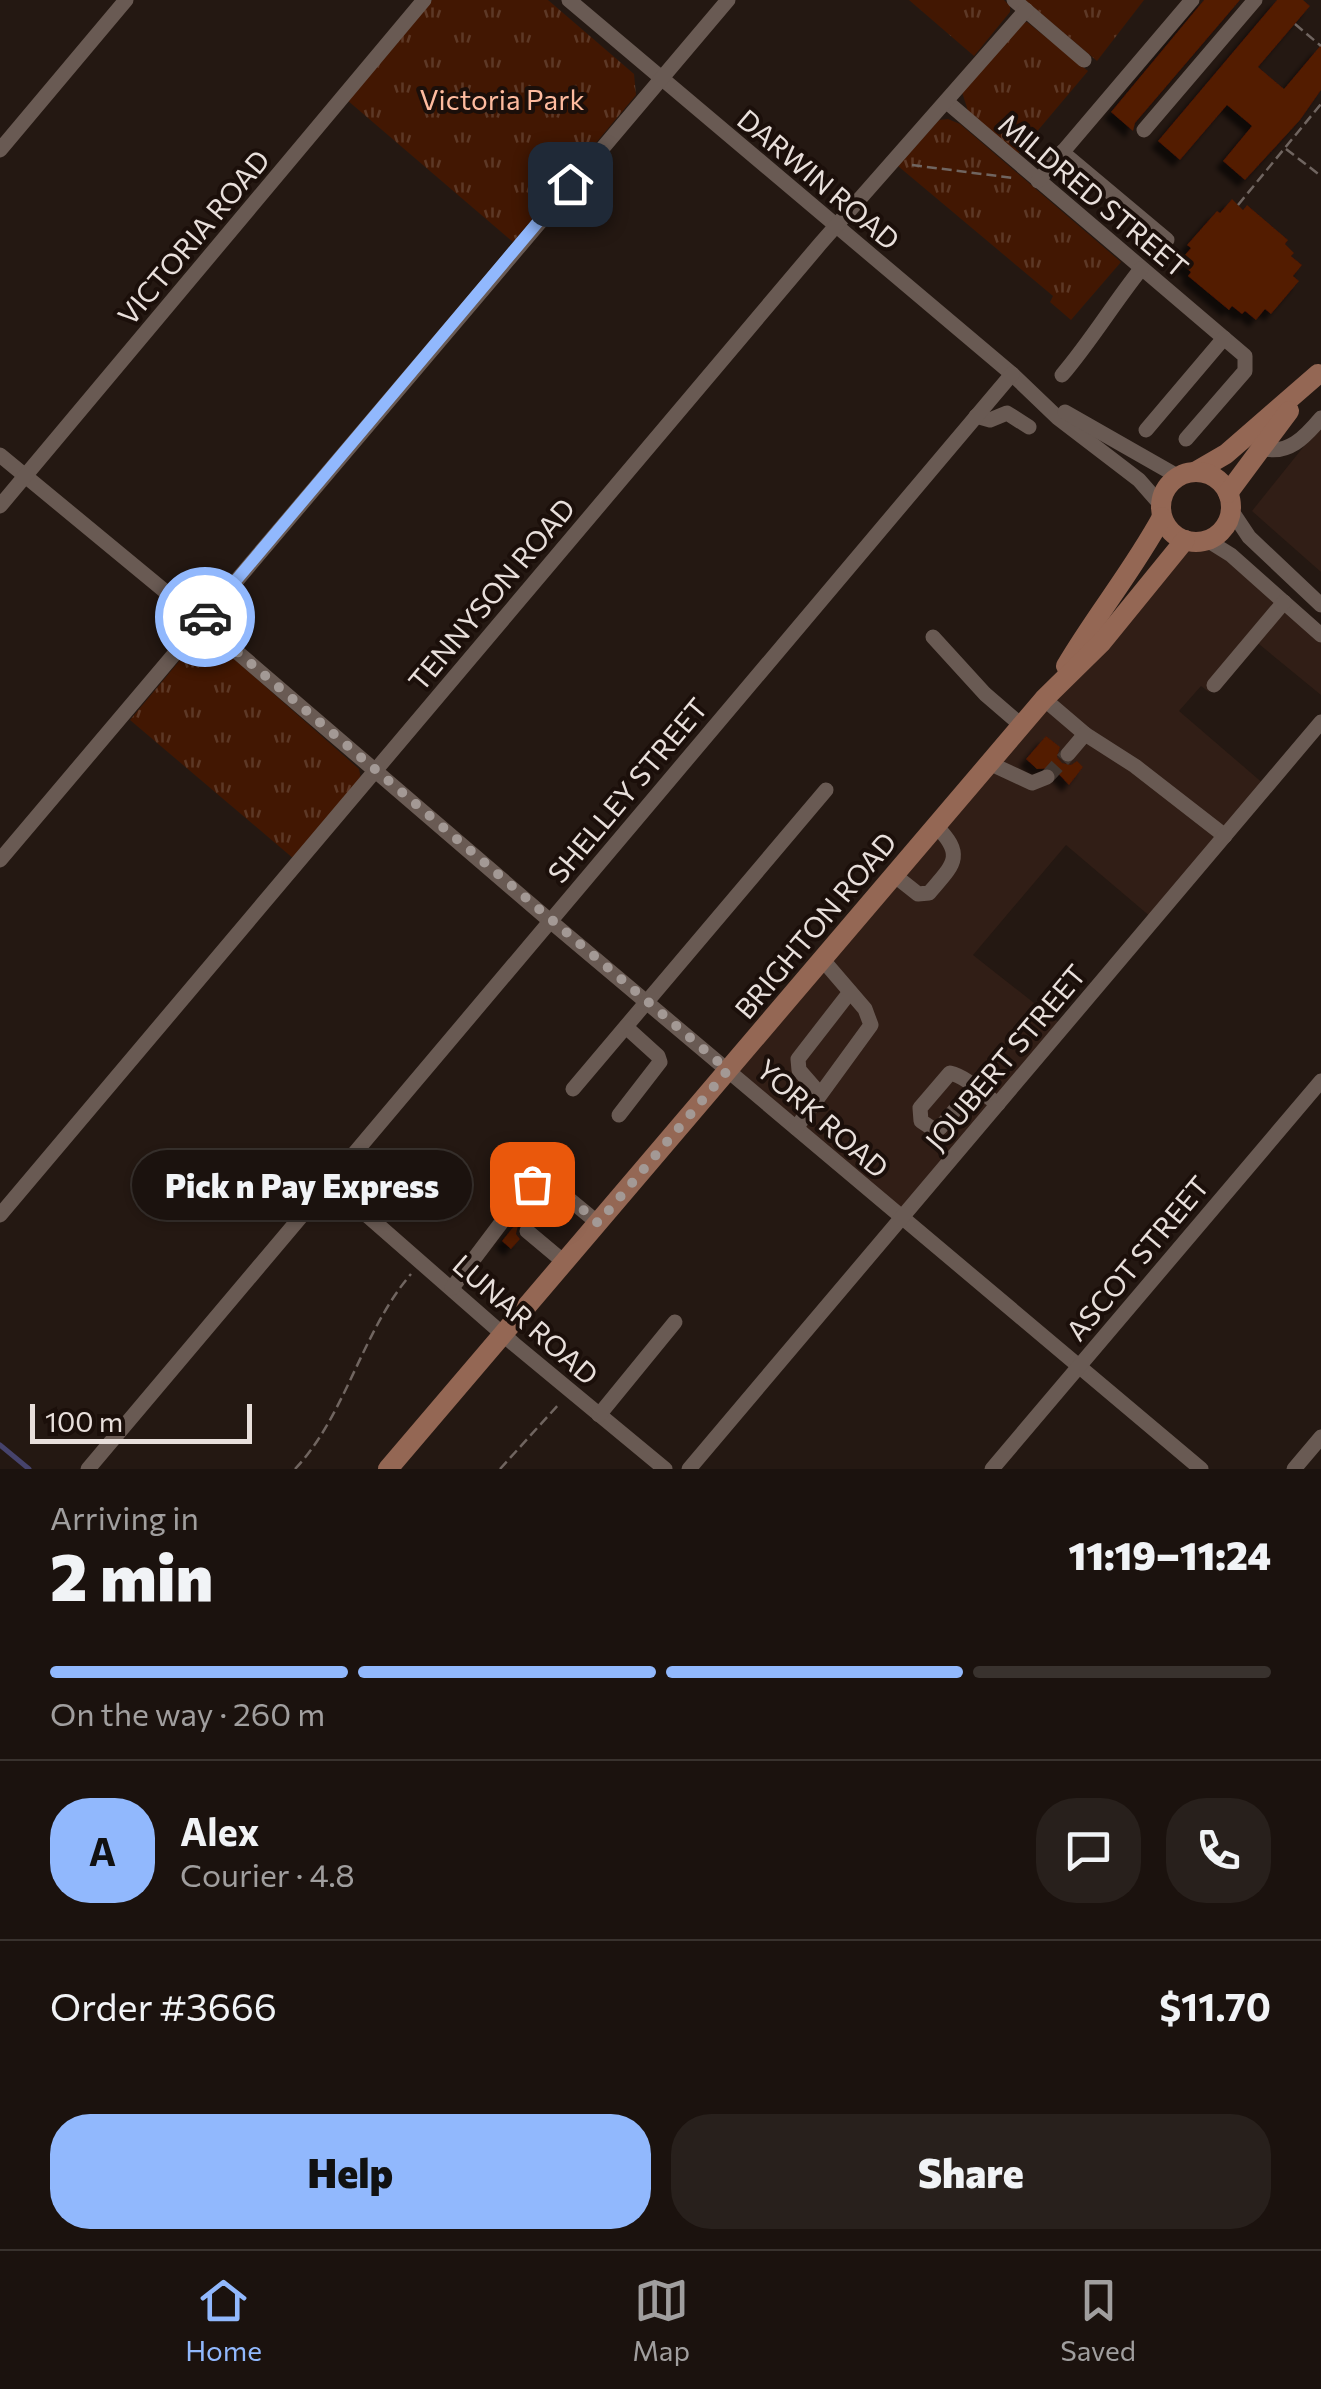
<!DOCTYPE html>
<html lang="en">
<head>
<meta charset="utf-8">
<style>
  :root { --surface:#1b120e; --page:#28201c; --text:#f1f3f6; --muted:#a09e9e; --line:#39322e; --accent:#91b8fd }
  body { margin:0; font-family:Commissioner,sans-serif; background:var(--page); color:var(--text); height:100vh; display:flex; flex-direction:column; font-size:38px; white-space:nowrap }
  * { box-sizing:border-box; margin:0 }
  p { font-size:32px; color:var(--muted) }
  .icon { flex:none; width:55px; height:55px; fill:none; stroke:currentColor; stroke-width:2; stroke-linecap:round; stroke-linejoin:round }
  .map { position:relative; height:1469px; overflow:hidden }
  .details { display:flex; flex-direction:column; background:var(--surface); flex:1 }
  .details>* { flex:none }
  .scale { position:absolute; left:30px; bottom:25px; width:222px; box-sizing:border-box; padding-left:10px; border:5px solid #e8dfdb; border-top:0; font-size:28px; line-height:35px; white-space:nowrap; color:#e8dfdb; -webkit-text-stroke:8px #1b0f0a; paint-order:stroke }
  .pin { position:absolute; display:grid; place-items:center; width:85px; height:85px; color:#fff; margin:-42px; border-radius:20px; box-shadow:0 5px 15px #0006 }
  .courier { position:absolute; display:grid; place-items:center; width:100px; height:100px; margin:-50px; border:8px solid #91b8fd; border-radius:50%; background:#fff; color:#222; box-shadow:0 2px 12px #0007 }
  .bubble { position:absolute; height:70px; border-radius:35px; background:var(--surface); box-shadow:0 2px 8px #0004,0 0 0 2px var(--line); font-size:32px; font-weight:800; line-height:70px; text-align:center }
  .head em { font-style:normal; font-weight:800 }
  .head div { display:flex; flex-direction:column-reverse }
  .head { display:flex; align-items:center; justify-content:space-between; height:170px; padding:0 50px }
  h1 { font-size:65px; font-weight:800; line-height:75px }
  .bar { display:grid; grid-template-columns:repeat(4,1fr); gap:15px 10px; align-content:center; height:120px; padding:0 50px }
  .bar i { height:12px; border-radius:8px; background:var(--line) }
  .bar .current { background:var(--accent) }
  .bar p { grid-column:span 4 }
  .line { display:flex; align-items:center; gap:25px; padding:0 50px; border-top:2px solid var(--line) }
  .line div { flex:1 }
  .round { display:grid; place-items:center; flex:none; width:105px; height:105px; border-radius:40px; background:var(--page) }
  .primary-button { display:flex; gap:20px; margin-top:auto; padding:20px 50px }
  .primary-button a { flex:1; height:115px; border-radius:40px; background:var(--accent); color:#111; font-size:40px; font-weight:800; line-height:115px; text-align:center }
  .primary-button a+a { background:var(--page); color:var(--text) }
  .tabs { display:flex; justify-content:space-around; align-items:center; height:140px; border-top:2px solid var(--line); background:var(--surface); font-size:28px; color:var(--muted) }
  .tabs a { display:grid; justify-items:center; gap:5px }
  .tabs .current { color:var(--accent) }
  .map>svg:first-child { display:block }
</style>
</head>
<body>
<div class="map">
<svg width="1321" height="1469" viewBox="0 0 1321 1469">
  <defs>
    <pattern id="grass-tufts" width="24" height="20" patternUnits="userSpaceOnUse" patternTransform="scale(2.5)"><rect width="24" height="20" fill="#421702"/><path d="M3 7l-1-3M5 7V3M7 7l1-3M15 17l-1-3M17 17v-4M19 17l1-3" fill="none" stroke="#5d3826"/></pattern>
    <filter id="shadow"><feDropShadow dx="-7" dy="7" stdDeviation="2.5" flood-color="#0009"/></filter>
  </defs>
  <rect width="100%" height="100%" fill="#241812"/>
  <g fill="#311e16">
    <path d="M1321 425V572L1252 511Z"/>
    <path d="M1207 540 1321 634V695L1254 640 1209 692 1201 686 1179 711 1265 785 1152 918 1066 845 973 955 1062 1025 902 1217 730 1069 1185 541Z"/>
  </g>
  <g fill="url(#grass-tufts)">
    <path d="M432 0H548L634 74 636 95 513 242 347 100Z"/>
    <path d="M909 0H1004L1010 6V12L974 56Z"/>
    <path d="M1025 0H1144L1097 61Z"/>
    <path d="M1027 22 1088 71 1018 154 968 111 962 92 1022 23Z"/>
    <path d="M948 119 960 124 1121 262 1071 320 1050 302 1053 296 898 166 939 120Z"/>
    <path d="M203 643 216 645 225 651 359 769 361 779 294 859 130 720 191 647Z"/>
  </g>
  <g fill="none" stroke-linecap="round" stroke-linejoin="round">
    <path stroke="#46436c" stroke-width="5" d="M0 1445 29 1469"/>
  </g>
  <g fill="#521a00" filter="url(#shadow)">
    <path d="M1204 0H1240L1135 123 1133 131 1111 112Z"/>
    <path d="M1277 0H1303L1310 6 1258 67 1284 89 1321 45V90L1300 120 1245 180 1223 161 1252 126 1227 105 1180 160 1158 141Z"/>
    <path d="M1232 199 1243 210 1247 205 1288 240 1285 244 1294 253 1291 256 1302 265 1293 276 1299 281 1271 314 1265 309 1256 320 1245 311 1242 314 1232 306 1229 310 1188 276 1191 272 1179 262 1191 248 1187 245 1217 211 1220 213Z"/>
    <path d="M1046 736 1060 747 1057 757 1062 763 1071 765 1077 761 1083 767 1069 785 1053 768 1037 769 1026 759Z"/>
    <path d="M540 1194 552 1200 534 1222 524 1220 518 1225 516 1234 520 1239 511 1249 502 1241Z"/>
  </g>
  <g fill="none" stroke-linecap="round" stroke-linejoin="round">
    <path stroke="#413630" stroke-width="15" stroke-dasharray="15 8" stroke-linecap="butt" d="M1047 777 1068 754"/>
    <g stroke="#706560" stroke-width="2.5" stroke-dasharray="10 5" stroke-linecap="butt">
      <path d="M1295 24 1321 46"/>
      <path d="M1286 149 1321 176"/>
      <path d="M912 165 1013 178"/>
      <path d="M1238 205 1321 104"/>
      <path d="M295 1469C345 1417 362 1331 411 1274"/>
      <path d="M500 1469 559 1404"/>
    </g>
    <g stroke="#695a53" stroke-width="15">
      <path d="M569 0 1012 374 1058 418 1139 480 1161 505"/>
      <path d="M1014 0 1084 60"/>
      <path d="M947 102 1245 356V371L1186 439"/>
      <path d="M1144 130 1255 0"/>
      <path d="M0 150 126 0"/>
      <path d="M1062 152 1167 240"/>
      <path d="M1038 181 1192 0"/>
      <path d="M1062 375C1091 341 1113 304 1141 269"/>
      <path d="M1065 412 1179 477"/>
      <path d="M976 416 990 420 1007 413 1029 427"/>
      <path d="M1146 430 1224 338"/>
      <path d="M1261 448C1288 456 1305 437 1321 418"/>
      <path d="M0 455 201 621 549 920 1201 1469"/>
      <path d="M0 506 424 0"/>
      <path d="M1231 510 1249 537 1321 605"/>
      <path d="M1207 540 1231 555 1321 635"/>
      <path d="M933 637 985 694 1021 725"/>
      <path d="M1214 685 1284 602"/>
      <path d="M1044 699 1085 734 1135 766 1225 836"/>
      <path d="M1068 754 1085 734"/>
      <path d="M989 763 1032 783 1047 777"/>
      <path d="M0 860 728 0"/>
      <path d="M894 875 918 894 929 893C953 865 966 856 936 826"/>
      <path d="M974 1087 940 1128 933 1129 921 1121 920 1108 950 1073C967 1077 983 1094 998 1104"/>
      <path d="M573 1089 826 790"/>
      <path d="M819 1093 799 1070 798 1059 850 992"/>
      <path d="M619 1115 660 1062 658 1056 626 1027"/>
      <path d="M796 1128 871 1025 865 1009 822 959"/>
      <path d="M329 1182 514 1344 665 1469"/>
      <path d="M363 1212 409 1160"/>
      <path d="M0 1215 820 244 1026 10"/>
      <path d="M527 1231 564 1262"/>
      <path d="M452 1288 507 1215 536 1182 552 1185 598 1223"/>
      <path d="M599 1415 675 1322"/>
      <path d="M88 1469 1012 374"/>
      <path d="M689 1469 1321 722"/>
      <path d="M992 1469 1321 1081"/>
      <path d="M1294 1469 1321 1437"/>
    </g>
    <g stroke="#946754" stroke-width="20">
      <path d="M1195 472 1226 454 1318 374"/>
      <circle cx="1196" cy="507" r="35"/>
      <path d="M1228 493 1289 411"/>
      <path d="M1066 666C1096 615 1134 569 1162 517"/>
      <path d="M388 1469 1044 699 1102 642 1185 540"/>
    </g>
  </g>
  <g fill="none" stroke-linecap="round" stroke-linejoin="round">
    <path stroke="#a39995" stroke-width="10" stroke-dasharray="0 18" d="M205 617 201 621 728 1070 598 1223C580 1209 556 1177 532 1184"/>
    <path stroke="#91b8fd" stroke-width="12" d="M205 617 570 184"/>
  </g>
  <g text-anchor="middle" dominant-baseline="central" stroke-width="8" stroke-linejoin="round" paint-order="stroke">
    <g font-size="28" fill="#febb9f" stroke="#1b0f0a">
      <text x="502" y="99">Victoria Park</text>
    </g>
    <g font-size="28" fill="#e8dfdb" stroke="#1b0f0a">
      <text transform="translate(819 179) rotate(40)">DARWIN ROAD</text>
      <text transform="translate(1094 195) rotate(40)">MILDRED STREET</text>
      <text transform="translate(193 237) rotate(-50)">VICTORIA ROAD</text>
      <text transform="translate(491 594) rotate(-50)">TENNYSON ROAD</text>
      <text transform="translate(627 790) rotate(-50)">SHELLEY STREET</text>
      <text transform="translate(815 925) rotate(-50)">BRIGHTON ROAD</text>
      <text transform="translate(1005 1057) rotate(-50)">JOUBERT STREET</text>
      <text transform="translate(823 1118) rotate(41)">YORK ROAD</text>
      <text transform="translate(1137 1258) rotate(-50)">ASCOT STREET</text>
      <text transform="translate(526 1319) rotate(41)">LUNAR ROAD</text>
    </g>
  </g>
</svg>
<div class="scale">100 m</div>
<div class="pin" style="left:532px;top:1184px;background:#ea580c"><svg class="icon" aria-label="bag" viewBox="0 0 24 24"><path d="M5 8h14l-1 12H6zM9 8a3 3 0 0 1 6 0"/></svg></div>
<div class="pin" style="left:570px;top:184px;background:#1f2937"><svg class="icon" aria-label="home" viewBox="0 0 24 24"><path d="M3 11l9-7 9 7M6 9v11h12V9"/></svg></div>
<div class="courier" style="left:205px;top:617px"><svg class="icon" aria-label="car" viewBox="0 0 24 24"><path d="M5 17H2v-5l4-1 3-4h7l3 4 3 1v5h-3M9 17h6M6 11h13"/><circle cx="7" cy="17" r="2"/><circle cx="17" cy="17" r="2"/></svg></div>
<div class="bubble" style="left:132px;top:1150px;width:340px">Pick n Pay Express</div>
</div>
<section class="details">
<div class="head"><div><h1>2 min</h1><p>Arriving in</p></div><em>11:19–11:24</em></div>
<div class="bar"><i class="current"></i><i class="current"></i><i class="current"></i><i></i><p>On the way · 260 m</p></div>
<div class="line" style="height:180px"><b class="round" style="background:var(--accent);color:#111">A</b><div><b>Alex</b><p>Courier · 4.8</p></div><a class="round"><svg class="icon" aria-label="chat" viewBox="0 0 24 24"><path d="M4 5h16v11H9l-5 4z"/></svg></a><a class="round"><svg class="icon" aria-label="phone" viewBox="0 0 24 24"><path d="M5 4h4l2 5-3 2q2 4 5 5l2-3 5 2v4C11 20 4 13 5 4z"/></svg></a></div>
<div class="line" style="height:130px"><div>Order #3666</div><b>$11.70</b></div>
<div class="primary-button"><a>Help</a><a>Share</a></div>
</section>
<nav class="tabs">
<a class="current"><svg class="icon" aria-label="home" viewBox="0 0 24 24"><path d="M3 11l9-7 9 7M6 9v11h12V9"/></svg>Home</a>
<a><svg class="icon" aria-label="map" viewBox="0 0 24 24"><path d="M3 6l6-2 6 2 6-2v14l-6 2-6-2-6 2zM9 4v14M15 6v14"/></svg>Map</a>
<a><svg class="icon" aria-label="saved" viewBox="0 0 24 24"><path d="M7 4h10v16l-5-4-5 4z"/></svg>Saved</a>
</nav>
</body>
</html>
